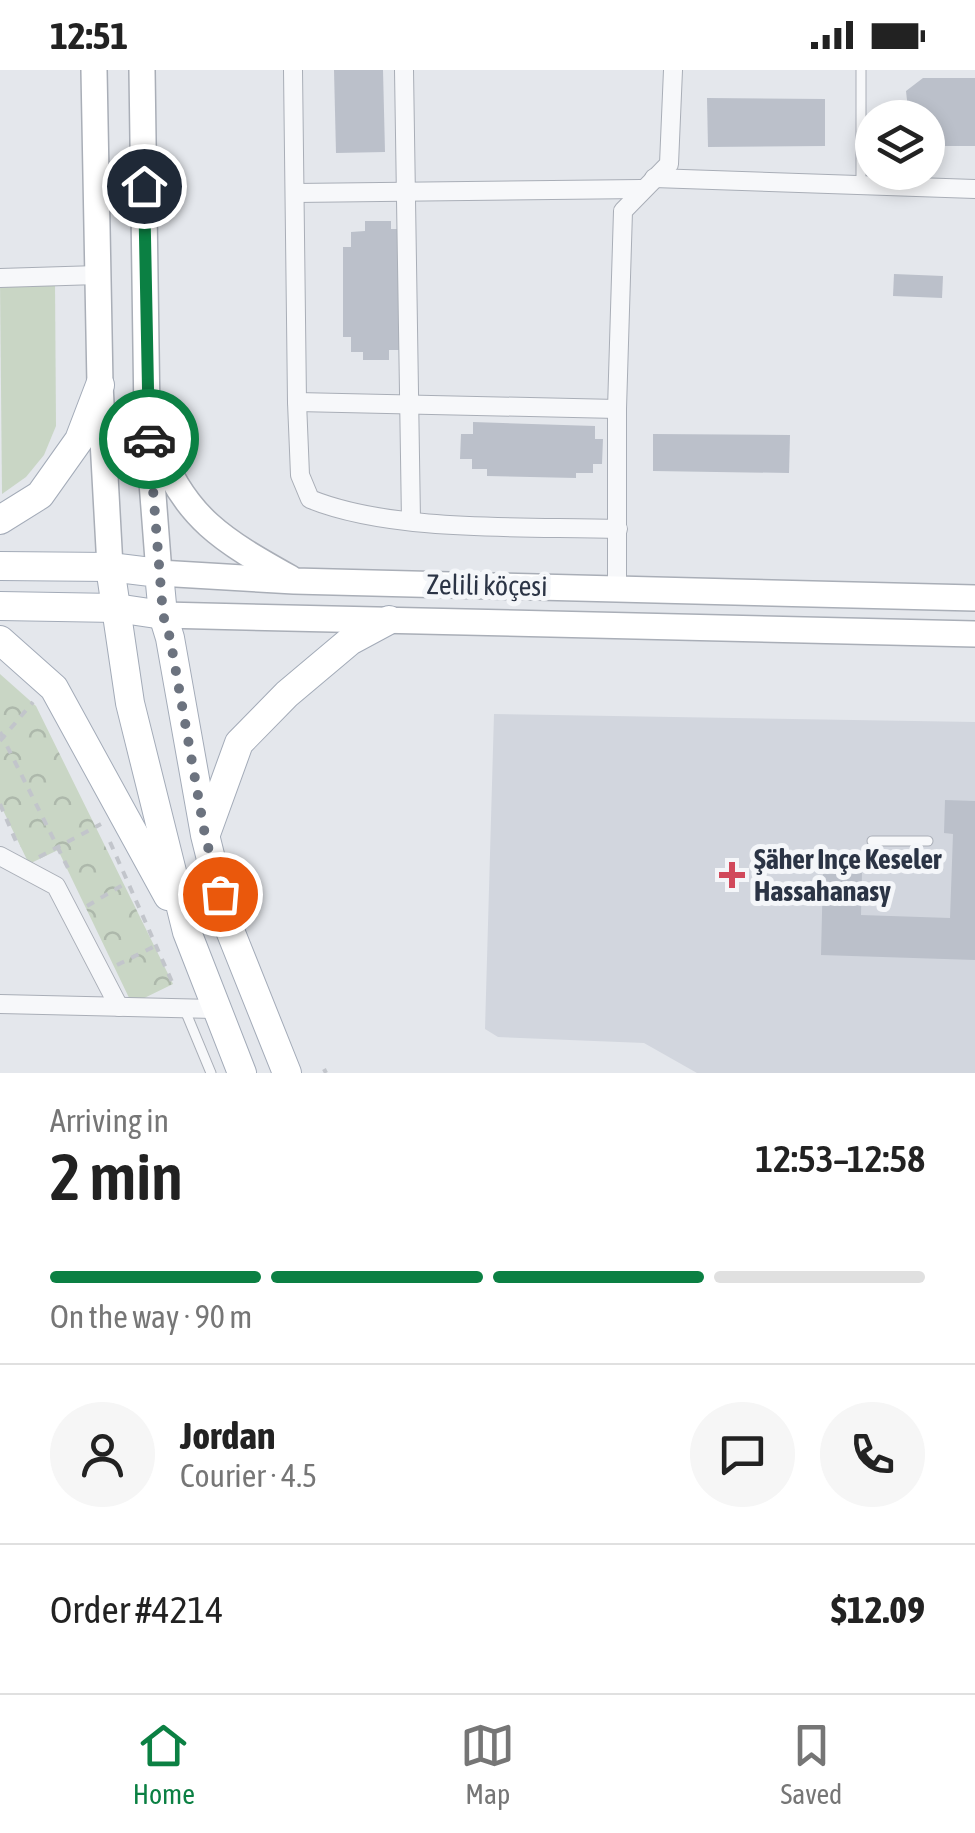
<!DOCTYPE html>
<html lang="en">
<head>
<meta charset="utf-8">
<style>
  :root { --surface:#fff; --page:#f6f6f6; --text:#222; --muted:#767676; --line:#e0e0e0; --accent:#0b8043 }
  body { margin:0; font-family:"Asap Condensed",sans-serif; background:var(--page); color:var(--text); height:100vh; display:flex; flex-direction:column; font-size:38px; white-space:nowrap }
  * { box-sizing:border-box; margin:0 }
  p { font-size:32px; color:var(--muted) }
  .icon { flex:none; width:55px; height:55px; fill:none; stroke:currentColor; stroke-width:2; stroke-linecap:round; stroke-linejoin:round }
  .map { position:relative; height:1003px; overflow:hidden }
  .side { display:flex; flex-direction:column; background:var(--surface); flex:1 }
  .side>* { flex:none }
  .controls { position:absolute; left:855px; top:30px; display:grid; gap:20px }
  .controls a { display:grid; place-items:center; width:90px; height:90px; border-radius:50%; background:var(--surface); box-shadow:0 5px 15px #0003; font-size:50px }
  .pin { position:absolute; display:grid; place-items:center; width:85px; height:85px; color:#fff; margin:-42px; border:5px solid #fff; border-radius:50%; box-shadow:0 2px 10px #0007 }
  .courier { position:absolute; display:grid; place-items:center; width:100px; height:100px; margin:-50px; border:8px solid #0b8043; border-radius:50%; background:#fff; color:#222; box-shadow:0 2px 12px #0007 }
  .summary em { font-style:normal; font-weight:600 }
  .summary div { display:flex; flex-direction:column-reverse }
  .summary { display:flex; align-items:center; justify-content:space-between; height:170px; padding:0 50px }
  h1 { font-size:65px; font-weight:600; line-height:75px }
  .bar { display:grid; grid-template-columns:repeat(4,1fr); gap:15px 10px; align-content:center; height:120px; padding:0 50px }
  .bar i { height:12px; border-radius:8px; background:var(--line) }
  .bar .active { background:var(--accent) }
  .bar p { grid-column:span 4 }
  .line { display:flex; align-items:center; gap:25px; padding:0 50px; border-top:2px solid var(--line) }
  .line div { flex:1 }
  .round { display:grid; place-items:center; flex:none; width:105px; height:105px; border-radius:52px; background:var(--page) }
  .status { display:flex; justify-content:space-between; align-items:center; height:70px; padding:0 50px; background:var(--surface); direction:ltr }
  .status svg { height:28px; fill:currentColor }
  .tab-bar { display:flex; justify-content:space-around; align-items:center; height:140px; border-top:2px solid var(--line); background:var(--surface); font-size:28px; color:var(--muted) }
  .tab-bar a { display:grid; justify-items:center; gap:5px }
  .tab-bar .active { color:var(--accent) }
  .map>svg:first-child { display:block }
</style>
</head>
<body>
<div class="status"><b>12:51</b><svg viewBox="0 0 49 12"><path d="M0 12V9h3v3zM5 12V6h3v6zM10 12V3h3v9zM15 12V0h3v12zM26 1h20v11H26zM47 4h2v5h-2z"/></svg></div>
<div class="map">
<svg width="975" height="1003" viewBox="0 0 975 1003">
  <defs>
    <pattern id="park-crowns" width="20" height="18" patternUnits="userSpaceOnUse" patternTransform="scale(2.5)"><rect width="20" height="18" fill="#c9d6c5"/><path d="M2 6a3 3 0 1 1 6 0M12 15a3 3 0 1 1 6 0" fill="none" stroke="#adb8ab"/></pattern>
  </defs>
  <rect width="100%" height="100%" fill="#e4e7ec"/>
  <path fill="#d2d6de" d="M494 644 975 652V1003H697L644 973 498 967 485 959Z"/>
  <path fill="url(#park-crowns)" d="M0 604 36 636 173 914 132 934 58 780 29 794 0 734Z"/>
  <path fill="#c9d6c5" d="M0 211H55L56 356 44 385 26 407 2 424Z"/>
  <g fill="#bbc0ca">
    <path d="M334 0H383L385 82 336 83Z"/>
    <path d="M923 8H975V76H928V48H909L906 21Z"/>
    <path d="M707 28 825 29V76L708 77Z"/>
    <path d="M365 151H391V159H400V280H389V290H363V282H351V267H343V177H351V162L365 161Z"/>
    <path d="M894 204 943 206 942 228 893 226Z"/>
    <path d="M473 352 595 356V369H603L602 394H593V403H576V408L487 406V399H472V389H460L461 364H473Z"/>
    <path d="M653 364 790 365 789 403 653 401Z"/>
    <path d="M945 730 975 731V890L821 885 823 802 862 803 861 845 950 848 953 764 944 763Z"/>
  </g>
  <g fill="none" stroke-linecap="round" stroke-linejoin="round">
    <g stroke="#a9aeb7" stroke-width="11">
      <g id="lane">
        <path d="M861 115V0"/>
        <path d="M872 771H928"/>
        <path d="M184 938 211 1003"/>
      </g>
    </g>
    <g stroke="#a9aeb7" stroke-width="20">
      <g id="street">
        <path d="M293 0 297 332 300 405 310 429C394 463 526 456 618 459"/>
        <path d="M404 0 411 451"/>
        <path d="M654 108 975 119"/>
        <path d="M295 123 641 119"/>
        <path d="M0 208 98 205"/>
        <path d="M297 332 617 339"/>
        <path d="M617 517V339L623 141 669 94 673 0"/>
        <path d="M0 786 56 816 119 937"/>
        <path d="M0 934 214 939"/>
      </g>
    </g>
    <g stroke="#a9aeb7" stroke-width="28">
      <g id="secondary">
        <path d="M94 0 100 315 110 497"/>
        <path d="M142 0 147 347 159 503 294 511 975 528"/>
        <path d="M157 374C184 448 224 471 290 508"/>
        <path d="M163 545 975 564"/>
      </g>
    </g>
    <g stroke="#a3abb8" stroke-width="30">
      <g id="primary">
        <path d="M0 450 40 425 79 370 100 315"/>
        <path d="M0 496 110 497 159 503 163 545 170 568 205 765 227 853 287 1003"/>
        <path d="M110 497 130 633 187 862 242 1003"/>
        <path d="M0 536 116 538 163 545"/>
        <path d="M0 570 54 618 168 826"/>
        <path d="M206 764 239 673 287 624 350 571 389 550"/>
      </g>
    </g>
    <g stroke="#c2c5cb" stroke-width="4" stroke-dasharray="8 8" stroke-linecap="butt">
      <path d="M0 662 71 804"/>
      <path d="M0 671 33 632"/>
      <path d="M0 734 18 776"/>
      <path d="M110 772 173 914"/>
      <path d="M39 787 101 754"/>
      <path d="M87 836 126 813"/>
      <path d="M117 895 157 875"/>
      <path d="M324 999 326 1003"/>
    </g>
    <use href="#lane" stroke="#f7f8fa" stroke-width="9"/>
    <use href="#street" stroke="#f7f8fa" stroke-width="18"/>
    <use href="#secondary" stroke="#fff" stroke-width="25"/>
    <use href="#primary" stroke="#fff" stroke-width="28"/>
  </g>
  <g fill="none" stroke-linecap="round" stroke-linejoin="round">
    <path stroke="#6c737f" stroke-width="10" stroke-dasharray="0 18" d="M149 369 163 545 170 568 205 765 220 824"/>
    <path stroke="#0b8043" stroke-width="12" d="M144 116 149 369"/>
  </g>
  <path fill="#d1495b" stroke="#f4f6f9" stroke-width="4" d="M727 790h10v10h10v10h-10v10h-10v-10h-10v-10h10z"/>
  <g text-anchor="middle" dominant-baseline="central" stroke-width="10" stroke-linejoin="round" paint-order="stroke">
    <g font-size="28" fill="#2b3445" stroke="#f4f6f9">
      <text transform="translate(487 515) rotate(1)">Zelili köçesi</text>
    </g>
    <g font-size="28" font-weight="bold" fill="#2b3445" stroke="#f4f6f9" text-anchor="start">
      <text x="754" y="789">Şäher Inçe Keseler<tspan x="754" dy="32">Hassahanasy</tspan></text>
    </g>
  </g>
</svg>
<div class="controls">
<a><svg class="icon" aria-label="layers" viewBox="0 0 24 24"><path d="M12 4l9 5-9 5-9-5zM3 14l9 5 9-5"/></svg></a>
</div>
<div class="pin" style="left:220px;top:824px;background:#ea580c"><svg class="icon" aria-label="bag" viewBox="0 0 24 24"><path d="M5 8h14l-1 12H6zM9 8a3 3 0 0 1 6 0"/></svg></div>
<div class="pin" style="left:144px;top:116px;background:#1f2937"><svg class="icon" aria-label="home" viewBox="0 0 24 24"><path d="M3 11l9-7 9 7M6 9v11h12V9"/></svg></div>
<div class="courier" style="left:149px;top:369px"><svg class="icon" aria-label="car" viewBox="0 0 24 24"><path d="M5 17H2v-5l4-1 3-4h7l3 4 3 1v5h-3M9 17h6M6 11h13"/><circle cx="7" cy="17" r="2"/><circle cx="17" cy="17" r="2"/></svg></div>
</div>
<section class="side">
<div class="summary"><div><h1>2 min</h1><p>Arriving in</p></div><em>12:53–12:58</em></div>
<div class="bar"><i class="active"></i><i class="active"></i><i class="active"></i><i></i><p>On the way · 90 m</p></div>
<div class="line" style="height:180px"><a class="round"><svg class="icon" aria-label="person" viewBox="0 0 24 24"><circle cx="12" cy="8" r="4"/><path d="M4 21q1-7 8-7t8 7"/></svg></a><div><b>Jordan</b><p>Courier · 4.5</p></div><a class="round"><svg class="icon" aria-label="chat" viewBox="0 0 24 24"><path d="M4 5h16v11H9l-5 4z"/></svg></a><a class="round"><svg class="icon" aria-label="phone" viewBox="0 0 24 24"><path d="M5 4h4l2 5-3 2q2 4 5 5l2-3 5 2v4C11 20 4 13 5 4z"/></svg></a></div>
<div class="line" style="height:130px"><div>Order #4214</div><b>$12.09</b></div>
</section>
<nav class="tab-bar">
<a class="active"><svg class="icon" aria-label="home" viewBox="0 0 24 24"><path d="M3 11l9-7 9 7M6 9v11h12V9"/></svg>Home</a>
<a><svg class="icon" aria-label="map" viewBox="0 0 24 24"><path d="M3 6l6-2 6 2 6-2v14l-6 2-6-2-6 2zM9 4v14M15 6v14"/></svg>Map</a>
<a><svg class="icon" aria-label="saved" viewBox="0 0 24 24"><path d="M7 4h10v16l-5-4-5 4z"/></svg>Saved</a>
</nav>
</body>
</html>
